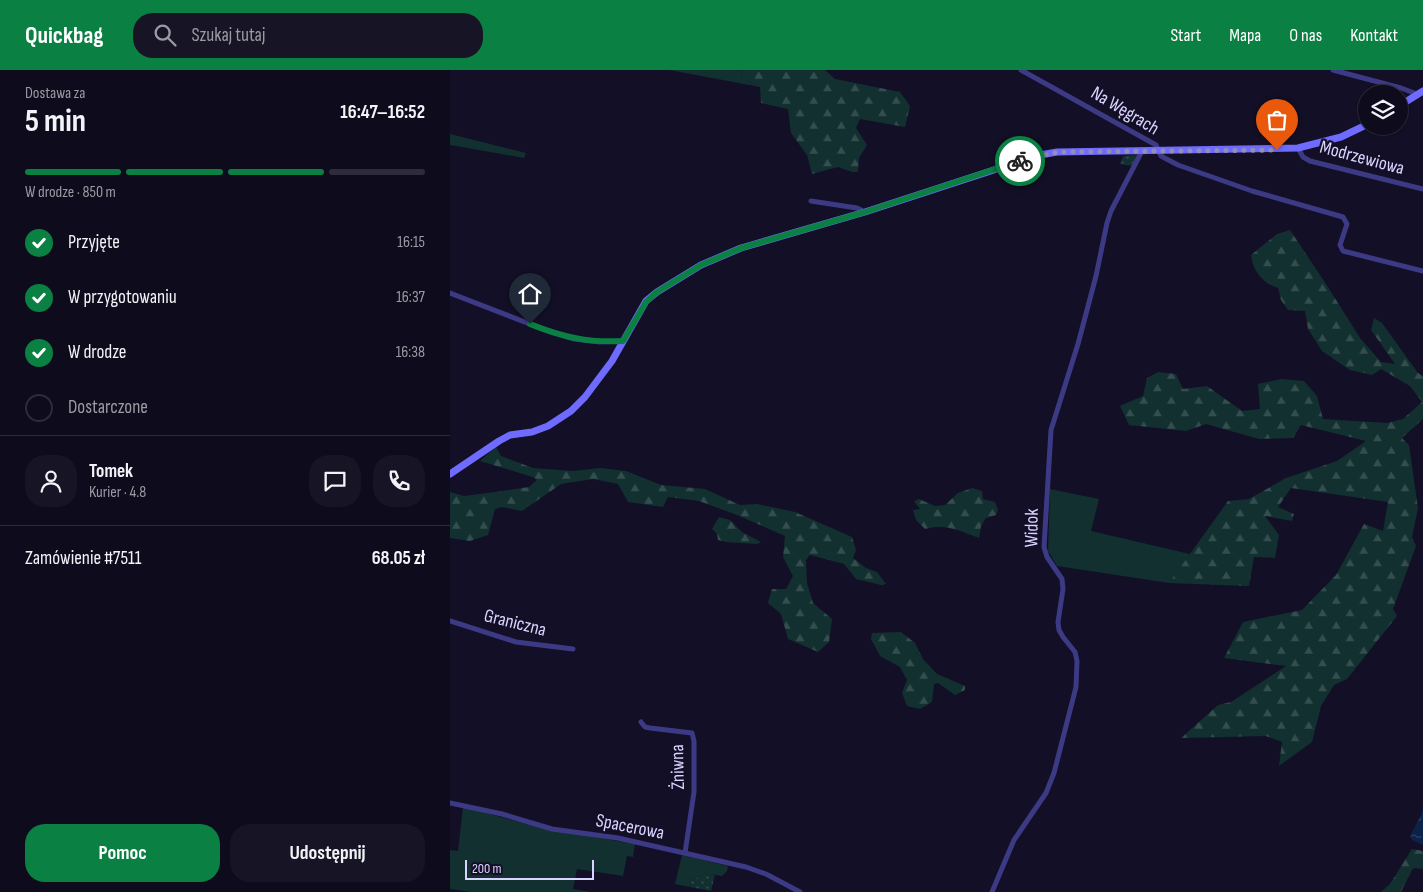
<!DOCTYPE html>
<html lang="pl">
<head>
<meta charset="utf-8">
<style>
  :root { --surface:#0e0b1c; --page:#171425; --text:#f1f3f6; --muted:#9b9ba3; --line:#2e2b3b; --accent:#0b8043 }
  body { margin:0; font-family:"Sofia Sans Condensed",sans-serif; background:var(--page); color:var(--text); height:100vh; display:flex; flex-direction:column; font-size:19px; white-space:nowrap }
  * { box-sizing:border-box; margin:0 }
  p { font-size:16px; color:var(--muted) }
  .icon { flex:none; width:28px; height:28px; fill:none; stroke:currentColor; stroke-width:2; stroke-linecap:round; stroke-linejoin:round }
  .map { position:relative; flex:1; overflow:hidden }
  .drawer { display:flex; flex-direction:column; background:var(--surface); width:450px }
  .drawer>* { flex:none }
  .controls { position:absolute; left:908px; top:15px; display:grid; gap:10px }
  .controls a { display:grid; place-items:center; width:50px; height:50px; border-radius:50%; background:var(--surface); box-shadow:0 1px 4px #0004,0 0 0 1px var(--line); font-size:25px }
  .scale { position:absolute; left:15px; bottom:12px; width:129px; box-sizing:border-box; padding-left:5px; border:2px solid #d9d4ff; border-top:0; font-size:14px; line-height:18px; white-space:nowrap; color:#d9d4ff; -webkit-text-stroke:4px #130f26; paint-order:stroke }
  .pin { position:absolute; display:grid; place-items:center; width:42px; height:42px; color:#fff; margin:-51px -21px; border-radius:50% 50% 50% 0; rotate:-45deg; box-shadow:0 0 5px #0007 }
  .pin .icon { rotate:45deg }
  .courier { position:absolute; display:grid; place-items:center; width:50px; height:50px; margin:-25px; border:4px solid #0b8043; border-radius:50%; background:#fff; color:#222; box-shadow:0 1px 6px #0007 }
  .overview em { font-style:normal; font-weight:700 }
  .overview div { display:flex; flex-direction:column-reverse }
  .overview { display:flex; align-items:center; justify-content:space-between; height:85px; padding:0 25px }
  h1 { font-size:32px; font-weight:700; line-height:38px }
  .bar { display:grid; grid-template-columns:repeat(4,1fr); gap:8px 5px; align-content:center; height:60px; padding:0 25px }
  .bar i { height:6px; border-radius:4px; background:var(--line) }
  .bar .current { background:var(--accent) }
  .bar p { grid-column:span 4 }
  .line { display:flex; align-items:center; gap:12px; padding:0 25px; border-top:1px solid var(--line) }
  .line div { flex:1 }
  .round { display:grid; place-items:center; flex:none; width:52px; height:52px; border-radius:20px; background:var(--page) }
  ol { padding:0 25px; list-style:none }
  li { display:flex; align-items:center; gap:15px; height:55px }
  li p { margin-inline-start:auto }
  li .icon { padding:5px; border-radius:50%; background:var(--accent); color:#fff; stroke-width:4 }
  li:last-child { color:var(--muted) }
  li i { width:28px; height:28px; border:2px solid var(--line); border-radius:50% }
  .action { display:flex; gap:10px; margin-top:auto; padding:10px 25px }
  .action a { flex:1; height:58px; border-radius:20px; background:var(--accent); color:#fff; font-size:20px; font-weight:700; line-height:58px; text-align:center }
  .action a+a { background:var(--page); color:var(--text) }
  header { display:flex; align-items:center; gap:30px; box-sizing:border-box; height:70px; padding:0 25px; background:var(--accent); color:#fff }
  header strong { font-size:24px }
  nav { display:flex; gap:28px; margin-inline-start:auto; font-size:18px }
  .search { width:350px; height:45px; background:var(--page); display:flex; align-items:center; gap:12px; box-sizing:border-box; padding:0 18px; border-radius:20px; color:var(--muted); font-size:19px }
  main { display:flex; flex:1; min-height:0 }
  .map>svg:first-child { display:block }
</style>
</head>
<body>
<header>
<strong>Quickbag</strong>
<div class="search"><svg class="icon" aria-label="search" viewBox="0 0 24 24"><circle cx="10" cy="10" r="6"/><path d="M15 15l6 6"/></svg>Szukaj tutaj</div>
<nav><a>Start</a><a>Mapa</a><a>O nas</a><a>Kontakt</a></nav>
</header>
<main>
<section class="drawer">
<div class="overview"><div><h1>5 min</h1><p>Dostawa za</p></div><em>16:47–16:52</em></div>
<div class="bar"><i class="current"></i><i class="current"></i><i class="current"></i><i></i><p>W drodze · 850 m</p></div>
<ol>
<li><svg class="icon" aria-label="check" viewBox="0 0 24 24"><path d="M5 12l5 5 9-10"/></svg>Przyjęte<p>16:15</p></li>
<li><svg class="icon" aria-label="check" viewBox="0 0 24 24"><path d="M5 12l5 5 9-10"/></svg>W przygotowaniu<p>16:37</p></li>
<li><svg class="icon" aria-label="check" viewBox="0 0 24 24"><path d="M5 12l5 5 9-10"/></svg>W drodze<p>16:38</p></li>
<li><i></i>Dostarczone</li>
</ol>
<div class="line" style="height:90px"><a class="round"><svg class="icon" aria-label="person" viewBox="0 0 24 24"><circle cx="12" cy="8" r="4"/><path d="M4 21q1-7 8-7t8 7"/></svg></a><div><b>Tomek</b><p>Kurier · 4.8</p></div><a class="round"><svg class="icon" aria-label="chat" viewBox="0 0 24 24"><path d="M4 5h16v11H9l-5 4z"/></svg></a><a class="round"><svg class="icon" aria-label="phone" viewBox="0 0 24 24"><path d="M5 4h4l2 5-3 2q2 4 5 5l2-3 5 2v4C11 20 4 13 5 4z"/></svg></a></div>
<div class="line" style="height:65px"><div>Zamówienie #7511</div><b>68.05 zł</b></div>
<div class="action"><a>Pomoc</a><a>Udostępnij</a></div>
</section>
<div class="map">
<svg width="973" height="822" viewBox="0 0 973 822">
  <defs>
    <pattern id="forest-firs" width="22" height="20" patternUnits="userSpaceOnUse" patternTransform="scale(1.25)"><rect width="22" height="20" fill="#12302f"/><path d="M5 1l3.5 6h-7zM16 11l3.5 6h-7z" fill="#344d4e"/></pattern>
    <pattern id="park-dots" width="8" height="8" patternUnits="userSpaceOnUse" patternTransform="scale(1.25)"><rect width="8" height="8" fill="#12302f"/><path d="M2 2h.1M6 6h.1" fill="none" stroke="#344d4e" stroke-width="1.8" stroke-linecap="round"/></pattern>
    <pattern id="water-ripples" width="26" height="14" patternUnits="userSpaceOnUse" patternTransform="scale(1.25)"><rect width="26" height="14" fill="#0c2248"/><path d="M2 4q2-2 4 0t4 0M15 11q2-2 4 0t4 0" fill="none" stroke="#2f4163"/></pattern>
  </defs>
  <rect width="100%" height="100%" fill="#130f26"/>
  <g fill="#12302f">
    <path d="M219 0H291L292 8 310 17Z"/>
    <path d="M0 64 76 83 74 88 0 75Z"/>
    <path d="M600 419 649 429 641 461 740 484 719 513 607 496 598 481Z"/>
    <path d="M13 737 92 758 185 774 183 787 177 786 173 806 127 799 123 819 141 822H22L0 819V780L8 781Z"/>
    <path d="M232 785 278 796 277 801 272 806 253 803 251 808 242 807 240 817 225 814Z"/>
  </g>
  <g fill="url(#forest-firs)">
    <path d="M291 0H375L385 9 450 22 460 36 455 57 410 49 406 58 417 75 409 88 408 102H402L388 97 362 104 357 85 341 63 338 39 311 33 310 17 292 8Z"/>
    <path d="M840 160 876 214 910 268 931 292 945 294 921 260 924 248 932 253 968 303 973 306V349L952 368 959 375 968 438 962 467 966 476 943 539 947 546 897 609 884 615 871 636 862 672 829 696 832 672 816 666 731 668 768 635 781 632 836 596 774 588 793 552 852 540 886 505 914 454 933 461 938 432 841 418 828 437 844 444 842 451 815 446 829 465 825 488 804 487 799 516 719 513 778 431 799 429 836 408 887 391 916 371 851 355 843 368 809 369 756 354 736 361 679 355 670 336 693 326 697 308 708 302 726 304 733 319 757 316 792 341 810 339 808 314 831 309 854 311 867 326 873 349 937 353 953 349 972 332 960 316 931 299 922 305 900 300 872 281 858 259 855 241 838 240 831 230 828 218C812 213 803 201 801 185L827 164Z"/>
    <path d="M46 377 51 386 83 398 123 401 150 398 176 401 211 415 255 419 290 435 307 434 345 442 402 467 406 480 403 488 416 498 427 502 436 514 431 515 406 509 394 494 360 485 356 490 357 513 363 533 382 549 379 572 368 582 338 569 331 544 318 533 322 519H336L343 506 333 487 335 466 287 445 249 431 218 427 213 437 178 432 168 414 143 409 111 414 72 441 52 437 45 439 38 465 20 471 0 468V422L14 426 45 422 79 417 87 410 83 407 30 391Z"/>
    <path d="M522 418 532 421 533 429 545 432 548 440 546 445 536 448 531 456 529 468C510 461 496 453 475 459L466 450 463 440 470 439 464 431 469 429 485 436 495 435 508 423Z"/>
    <path d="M269 447 280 450 292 462 311 472 307 474 276 472 268 470 267 464 262 459Z"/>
    <path d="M451 562 465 573 473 589 487 604 515 616V620L505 625 488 613 484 614 482 632 470 639 457 636 452 623 457 610 450 597 430 586 421 569 422 563Z"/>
    <path d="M962 779 973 781V799L963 798 951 822H931L940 814Z"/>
  </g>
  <g fill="url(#park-dots)">
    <path d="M687 85 682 96 670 94 673 86Z"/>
    <path d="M253 803 265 805 261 821 240 817 242 807 251 808Z"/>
  </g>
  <path fill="url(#water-ripples)" d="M973 736V775L962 770 960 766 972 743Z"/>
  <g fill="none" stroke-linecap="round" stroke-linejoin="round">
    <g stroke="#3d3a85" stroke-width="5">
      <path d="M571 0 706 75 711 86 728 95 802 121 893 147 897 154 890 175 893 181 973 201"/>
      <path d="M883 0 951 18 967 24"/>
      <path d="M848 78 853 87 860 91 973 119"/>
      <path d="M361 131 407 138 415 142"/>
      <path d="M0 223 98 261 124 269 150 272 173 271"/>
      <path d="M0 551 66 572 123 579"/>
      <path d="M191 652 195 657 200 658 242 663 244 671V722L235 783"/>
      <path d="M0 733 52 744 102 759 168 768 296 797 316 804 350 822"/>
      <path d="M542 822 564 770 596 723 604 703 626 617 627 591 625 582 613 567 609 560 608 552 613 519 612 509 597 487 594 477 601 360 628 274 646 206 657 153 661 141 692 81"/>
    </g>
    <g stroke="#6f6bff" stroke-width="7">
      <path d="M949 36 973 21"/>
      <path d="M0 404 49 371 60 365 82 362 98 356 121 341 135 327 162 291 196 231 207 222 251 195 291 178 415 142 590 85 607 82 848 78 891 67 916 55"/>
    </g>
  </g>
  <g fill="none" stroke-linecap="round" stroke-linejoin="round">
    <path stroke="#948fb3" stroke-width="5" stroke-dasharray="0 9" d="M570 91 608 82 827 80"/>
    <path stroke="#0b8043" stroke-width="6" d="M80 254C112 267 139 273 173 271L196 232 207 222 251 195 291 178 415 142 570 91"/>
  </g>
  <g text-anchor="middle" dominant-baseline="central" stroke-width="4.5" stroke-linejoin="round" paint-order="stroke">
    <g font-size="19" fill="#d9d4ff" stroke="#130f26">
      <text transform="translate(675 41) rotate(31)">Na Węgrach</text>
      <text transform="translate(912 88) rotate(15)">Modrzewiowa</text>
      <text transform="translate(582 458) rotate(-89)">Widok</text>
      <text transform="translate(65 553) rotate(14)">Graniczna</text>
      <text transform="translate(228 697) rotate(-91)">Żniwna</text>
      <text transform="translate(180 757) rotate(11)">Spacerowa</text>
    </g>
  </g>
</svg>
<div class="controls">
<a><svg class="icon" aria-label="layers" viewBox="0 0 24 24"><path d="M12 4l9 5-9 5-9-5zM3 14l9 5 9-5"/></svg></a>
</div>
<div class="scale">200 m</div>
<div class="pin" style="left:827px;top:80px;background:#ea580c"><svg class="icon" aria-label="bag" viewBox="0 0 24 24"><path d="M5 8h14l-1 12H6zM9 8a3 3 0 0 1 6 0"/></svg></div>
<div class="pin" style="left:80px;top:254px;background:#1f2937"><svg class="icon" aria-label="home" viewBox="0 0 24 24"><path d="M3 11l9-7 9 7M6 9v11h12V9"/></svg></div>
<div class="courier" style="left:570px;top:91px"><svg class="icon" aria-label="bike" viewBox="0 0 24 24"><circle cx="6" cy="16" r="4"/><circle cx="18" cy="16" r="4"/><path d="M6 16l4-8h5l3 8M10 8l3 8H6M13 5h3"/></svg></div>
</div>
</main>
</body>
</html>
